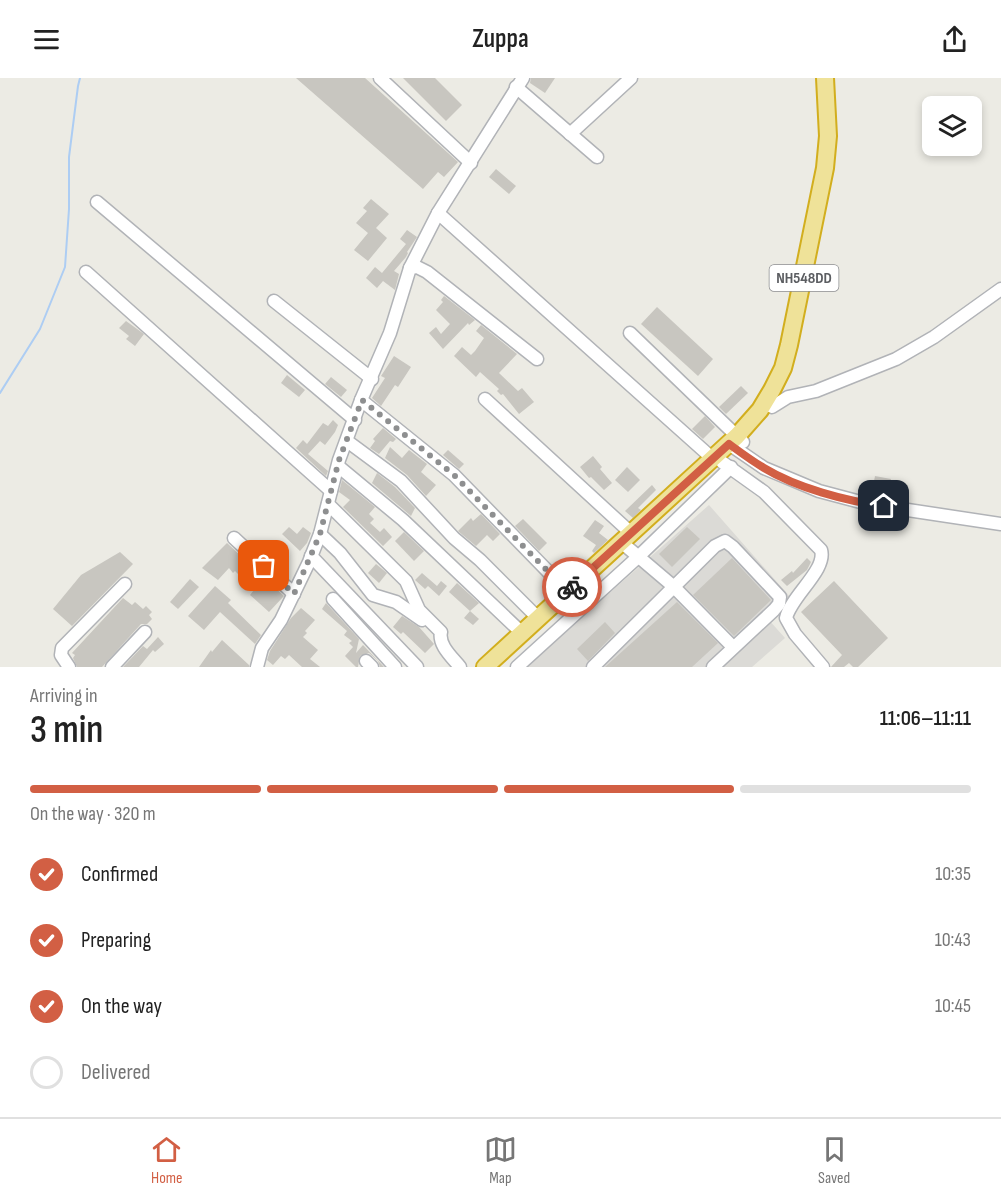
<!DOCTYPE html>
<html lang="en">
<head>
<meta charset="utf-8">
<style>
  :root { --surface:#fff; --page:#f6f6f6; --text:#222; --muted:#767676; --line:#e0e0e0; --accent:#d25f44 }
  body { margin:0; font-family:"Sofia Sans Condensed",sans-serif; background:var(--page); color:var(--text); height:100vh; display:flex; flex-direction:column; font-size:22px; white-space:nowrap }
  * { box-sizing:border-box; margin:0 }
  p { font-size:20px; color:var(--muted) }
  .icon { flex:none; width:33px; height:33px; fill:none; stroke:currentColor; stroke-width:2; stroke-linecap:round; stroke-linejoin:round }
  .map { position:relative; height:589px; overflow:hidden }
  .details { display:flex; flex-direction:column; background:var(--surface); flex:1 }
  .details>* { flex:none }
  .controls { position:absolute; left:922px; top:18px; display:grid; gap:12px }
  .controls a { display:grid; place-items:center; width:60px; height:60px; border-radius:9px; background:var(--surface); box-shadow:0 3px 9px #0003; font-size:30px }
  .pin { position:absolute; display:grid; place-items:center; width:51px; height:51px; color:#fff; margin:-26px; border-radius:12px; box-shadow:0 3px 9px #0006 }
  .courier { position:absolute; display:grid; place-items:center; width:60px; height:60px; margin:-30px; border:4px solid #d25f44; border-radius:50%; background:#fff; color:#222; box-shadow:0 2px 8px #0007 }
  .head em { font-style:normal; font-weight:600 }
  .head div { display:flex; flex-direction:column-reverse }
  .head { display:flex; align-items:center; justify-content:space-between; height:102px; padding:0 30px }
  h1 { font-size:39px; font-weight:600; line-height:45px }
  .bar { display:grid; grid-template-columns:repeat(4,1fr); gap:9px 6px; align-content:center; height:72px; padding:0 30px }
  .bar i { height:8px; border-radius:4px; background:var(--line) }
  .bar .selected { background:var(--accent) }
  .bar p { grid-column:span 4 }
  ol { padding:0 30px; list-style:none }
  li { display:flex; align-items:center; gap:18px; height:66px }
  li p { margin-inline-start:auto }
  li .icon { padding:6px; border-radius:50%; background:var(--accent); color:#fff; stroke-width:4 }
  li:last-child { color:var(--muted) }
  li i { width:33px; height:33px; border:3px solid var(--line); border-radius:50% }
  header { display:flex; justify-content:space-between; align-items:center; height:78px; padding:0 30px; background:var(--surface); font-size:27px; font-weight:600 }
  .tab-bar { display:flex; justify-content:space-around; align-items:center; height:84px; border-top:2px solid var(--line); background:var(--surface); font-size:16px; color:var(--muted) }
  .tab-bar a { display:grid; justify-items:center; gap:3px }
  .tab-bar .selected { color:var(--accent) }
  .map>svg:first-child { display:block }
</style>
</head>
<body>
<header><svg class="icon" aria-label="menu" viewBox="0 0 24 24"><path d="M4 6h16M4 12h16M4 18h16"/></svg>Zuppa<svg class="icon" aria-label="share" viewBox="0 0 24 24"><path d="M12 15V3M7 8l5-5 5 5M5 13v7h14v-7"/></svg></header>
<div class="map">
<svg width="1001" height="589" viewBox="0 0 1001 589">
  <rect width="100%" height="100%" fill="#ecebe4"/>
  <path fill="#dbdad6" d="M709 427 791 520 768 541 785 560 752 589H526Z"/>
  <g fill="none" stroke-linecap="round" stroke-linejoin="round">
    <path stroke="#adcdf3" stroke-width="2" d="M0 315 40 251 65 189 69 131V79L78 8 80 0"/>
  </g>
  <g fill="#c8c6c0">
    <path d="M296 0H365L458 84 444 99 438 94 423 111Z"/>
    <path d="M403 0H435L462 27 446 43Z"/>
    <path d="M531 0H555L545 15 530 5Z"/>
    <path d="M496 91 516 108 509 116 489 99Z"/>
    <path d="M371 121 389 136 376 150 387 160 368 183 354 172 368 155 356 145 367 133 363 130Z"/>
    <path d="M407 152 417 159 407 174 408 175 406 179 394 193 399 196 395 212 383 203 377 210 366 200 375 189 382 195 406 166 400 161Z"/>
    <path d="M444 218 475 242 469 247 468 245 443 271 429 255 436 249 441 256 450 246 436 232 443 224 441 222Z"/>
    <path d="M657 229 713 281 698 298 641 246Z"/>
    <path d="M126 243 144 256 135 268 126 261 129 258 119 250Z"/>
    <path d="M481 247 517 276 499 295 518 313 522 310 534 324 519 336 503 316 501 317 497 313 499 311 480 294 476 299 454 278 462 269 471 277 475 273 484 260 476 253Z"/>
    <path d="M394 278 411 289 398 309 395 307 381 328 372 320 385 300 381 298Z"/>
    <path d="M287 297 305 312 299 319 281 305Z"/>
    <path d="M331 299 347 312 341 319 325 306Z"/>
    <path d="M741 308 748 315 726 336 719 329Z"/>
    <path d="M705 338 715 349 703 361 692 351Z"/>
    <path d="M333 342 338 347 335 354 325 367 320 363 308 376 328 393 326 398 296 370 303 362 307 366 323 345 328 348Z"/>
    <path d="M383 350 396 361 393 364 390 363 379 376 370 370 375 363 373 361Z"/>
    <path d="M390 369 402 380 409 372 427 386 421 394 436 407 426 418 407 397 385 380Z"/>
    <path d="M448 372 464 386 459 391 443 377Z"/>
    <path d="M593 378 602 389 600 391 612 405 604 412 591 399 589 400 580 389Z"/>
    <path d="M627 389 640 402 628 414 615 402Z"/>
    <path d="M377 395 395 409 415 430 411 438 372 405Z"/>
    <path d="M875 398 891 401 888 411 873 408Z"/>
    <path d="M342 402 375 429 369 436 374 441 370 445 380 454 384 450 392 459 383 468 343 429 350 422 339 414Z"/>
    <path d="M652 407 656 412 638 430 641 432 633 440 625 433Z"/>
    <path d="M481 436 500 456 493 463 487 457 476 468 458 453 471 440 473 443Z"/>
    <path d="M523 441 547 465 539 473 515 448Z"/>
    <path d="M595 442 604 448 599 455 608 462 594 475 592 473 596 467 583 458Z"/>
    <path d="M289 449 297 456 303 449 311 455 307 465 300 473 282 456Z"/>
    <path d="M687 449 700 461 672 489 659 476Z"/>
    <path d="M404 454 424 473 414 483 395 463Z"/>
    <path d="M227 465 284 518 269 534 250 517 254 512 235 493 233 495 229 490 218 502 202 490Z"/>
    <path d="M120 474 133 486 72 548 53 531 81 497Z"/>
    <path d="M732 480 771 522 734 558 693 517Z"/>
    <path d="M807 480 811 484 807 492 787 508 781 502 792 493 793 495Z"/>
    <path d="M376 486 387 495 379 505 368 495Z"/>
    <path d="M422 495 437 508 441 503 447 508 439 518 428 508 425 511 415 502Z"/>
    <path d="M190 501 199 509 178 531 170 524Z"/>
    <path d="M834 503 888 560 858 589H853L849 585 844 589H831L842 577 801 534Z"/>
    <path d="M457 505 479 525 470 533 479 541 473 547 464 540 470 533 449 514Z"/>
    <path d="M215 508 231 522 228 525 261 557 255 566 220 534 204 552 188 538Z"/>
    <path d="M123 520 132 527 135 524 143 531 146 528 152 534 149 537 152 541 147 546H141L102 589H77L73 580 75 577 72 575Z"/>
    <path d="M677 524 718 565 692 589H605Z"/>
    <path d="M326 525 359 561 356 575 363 567 384 589H380L378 583 369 575 360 578 358 589H356L345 578 353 569 349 565 352 563 344 557 347 553 322 531Z"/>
    <path d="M301 530 315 542 305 553 307 555 303 559 318 572 310 581 320 589H302L289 577 285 581 281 578 273 587 267 582 270 573 291 540Z"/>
    <path d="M402 538 419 549 434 566 425 575 403 554 401 556 393 549Z"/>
    <path d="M605 544 615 555 588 583 577 571Z"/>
    <path d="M158 559 164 566 155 574 153 572 139 589H123L143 568 147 571Z"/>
    <path d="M222 562 249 587V589H199L211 572 212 574Z"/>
  </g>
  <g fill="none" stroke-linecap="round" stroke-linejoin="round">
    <g stroke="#b1b3b7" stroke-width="15">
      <g id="minor">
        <path d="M380 0 471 85"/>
        <path d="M516 9 597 79"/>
        <path d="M570 56 631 0"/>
        <path d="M97 124 355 342"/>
        <path d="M438 135 712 380"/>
        <path d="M410 190 438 135 523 0"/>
        <path d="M86 194 331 413"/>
        <path d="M274 223 372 301"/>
        <path d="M630 255 743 364"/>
        <path d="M485 321 631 455"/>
        <path d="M361 322 454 397 567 513"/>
        <path d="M772 329 788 319 816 313 896 281 934 259 1001 211"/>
        <path d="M347 363 401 403 454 460 480 482 538 540"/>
        <path d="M729 366 764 390 819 413 868 426 1001 446"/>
        <path d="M722 384 764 414 821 472C827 492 791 518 786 540L795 556 823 589"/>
        <path d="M338 388 403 442 522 555"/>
        <path d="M328 426 406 503 419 532 441 554C438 567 452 579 460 589"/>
        <path d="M320 456 340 475 373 517 396 524 422 542"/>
        <path d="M234 460 294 516"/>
        <path d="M627 469 673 508 733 569"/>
        <path d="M311 478 417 589"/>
        <path d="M333 521 395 589"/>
        <path d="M366 583 372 589"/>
        <path d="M69 589 61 577 62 570 125 506"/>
        <path d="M112 589 145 554"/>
        <path d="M257 589 262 570 281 542 309 484 320 456 339 382 361 322 390 255 410 190 417 189 427 194 537 281"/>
        <path d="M517 589 638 479 731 389"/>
        <path d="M593 589 715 468 725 463 733 469 780 519 779 526 774 532 713 589"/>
      </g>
    </g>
    <g stroke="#d2ae1e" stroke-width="20">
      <path id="highway" d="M485 589 737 358 760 332 772 312 783 290 789 267 825 90 828 58 825 0"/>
    </g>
    <use href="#minor" stroke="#fff" stroke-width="12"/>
    <use href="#highway" stroke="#efe299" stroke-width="16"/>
  </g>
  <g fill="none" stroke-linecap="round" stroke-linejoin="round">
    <path stroke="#8e8f90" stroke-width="6" stroke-dasharray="0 10.8" d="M264 488 294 516 320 456 339 382 362 322 454 397 567 513 572 509"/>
    <path stroke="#d25f44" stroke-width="8" d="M572 509 729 366C740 374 752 383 764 390 797 410 846 423 884 428"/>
  </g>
  <g text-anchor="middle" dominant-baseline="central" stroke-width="4.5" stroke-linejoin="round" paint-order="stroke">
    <rect fill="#fff" stroke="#8d8e91" stroke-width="1.5" x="769.5" y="187" width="69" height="26" rx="4.5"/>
    <g font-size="16" font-weight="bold" fill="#5c5e62">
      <text x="804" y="200">NH548DD</text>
    </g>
  </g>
</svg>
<div class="controls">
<a><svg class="icon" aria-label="layers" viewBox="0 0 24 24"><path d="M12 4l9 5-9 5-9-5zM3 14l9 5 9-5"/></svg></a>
</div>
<div class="pin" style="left:264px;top:488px;background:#ea580c"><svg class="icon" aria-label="bag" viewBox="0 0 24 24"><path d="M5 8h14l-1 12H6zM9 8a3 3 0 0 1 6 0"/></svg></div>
<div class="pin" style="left:884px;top:428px;background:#1f2937"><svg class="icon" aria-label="home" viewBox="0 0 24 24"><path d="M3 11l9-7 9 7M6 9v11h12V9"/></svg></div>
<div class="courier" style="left:572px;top:509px"><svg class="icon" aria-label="bike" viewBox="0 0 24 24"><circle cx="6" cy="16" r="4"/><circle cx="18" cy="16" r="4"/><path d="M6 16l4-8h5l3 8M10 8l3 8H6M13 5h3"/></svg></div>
</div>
<section class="details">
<div class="head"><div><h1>3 min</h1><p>Arriving in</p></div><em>11:06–11:11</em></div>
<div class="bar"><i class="selected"></i><i class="selected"></i><i class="selected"></i><i></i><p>On the way · 320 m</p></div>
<ol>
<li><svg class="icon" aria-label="check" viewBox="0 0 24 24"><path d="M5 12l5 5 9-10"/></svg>Confirmed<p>10:35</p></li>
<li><svg class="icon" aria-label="check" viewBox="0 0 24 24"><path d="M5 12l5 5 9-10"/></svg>Preparing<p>10:43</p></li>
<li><svg class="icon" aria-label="check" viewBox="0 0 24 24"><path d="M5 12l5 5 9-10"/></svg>On the way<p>10:45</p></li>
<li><i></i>Delivered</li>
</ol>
</section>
<nav class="tab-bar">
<a class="selected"><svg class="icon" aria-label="home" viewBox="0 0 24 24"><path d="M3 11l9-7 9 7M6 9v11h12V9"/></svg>Home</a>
<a><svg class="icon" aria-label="map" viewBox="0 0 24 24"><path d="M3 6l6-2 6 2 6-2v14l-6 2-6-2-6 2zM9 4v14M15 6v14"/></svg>Map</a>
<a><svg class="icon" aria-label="saved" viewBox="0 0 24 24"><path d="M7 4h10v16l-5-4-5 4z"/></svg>Saved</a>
</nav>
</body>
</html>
